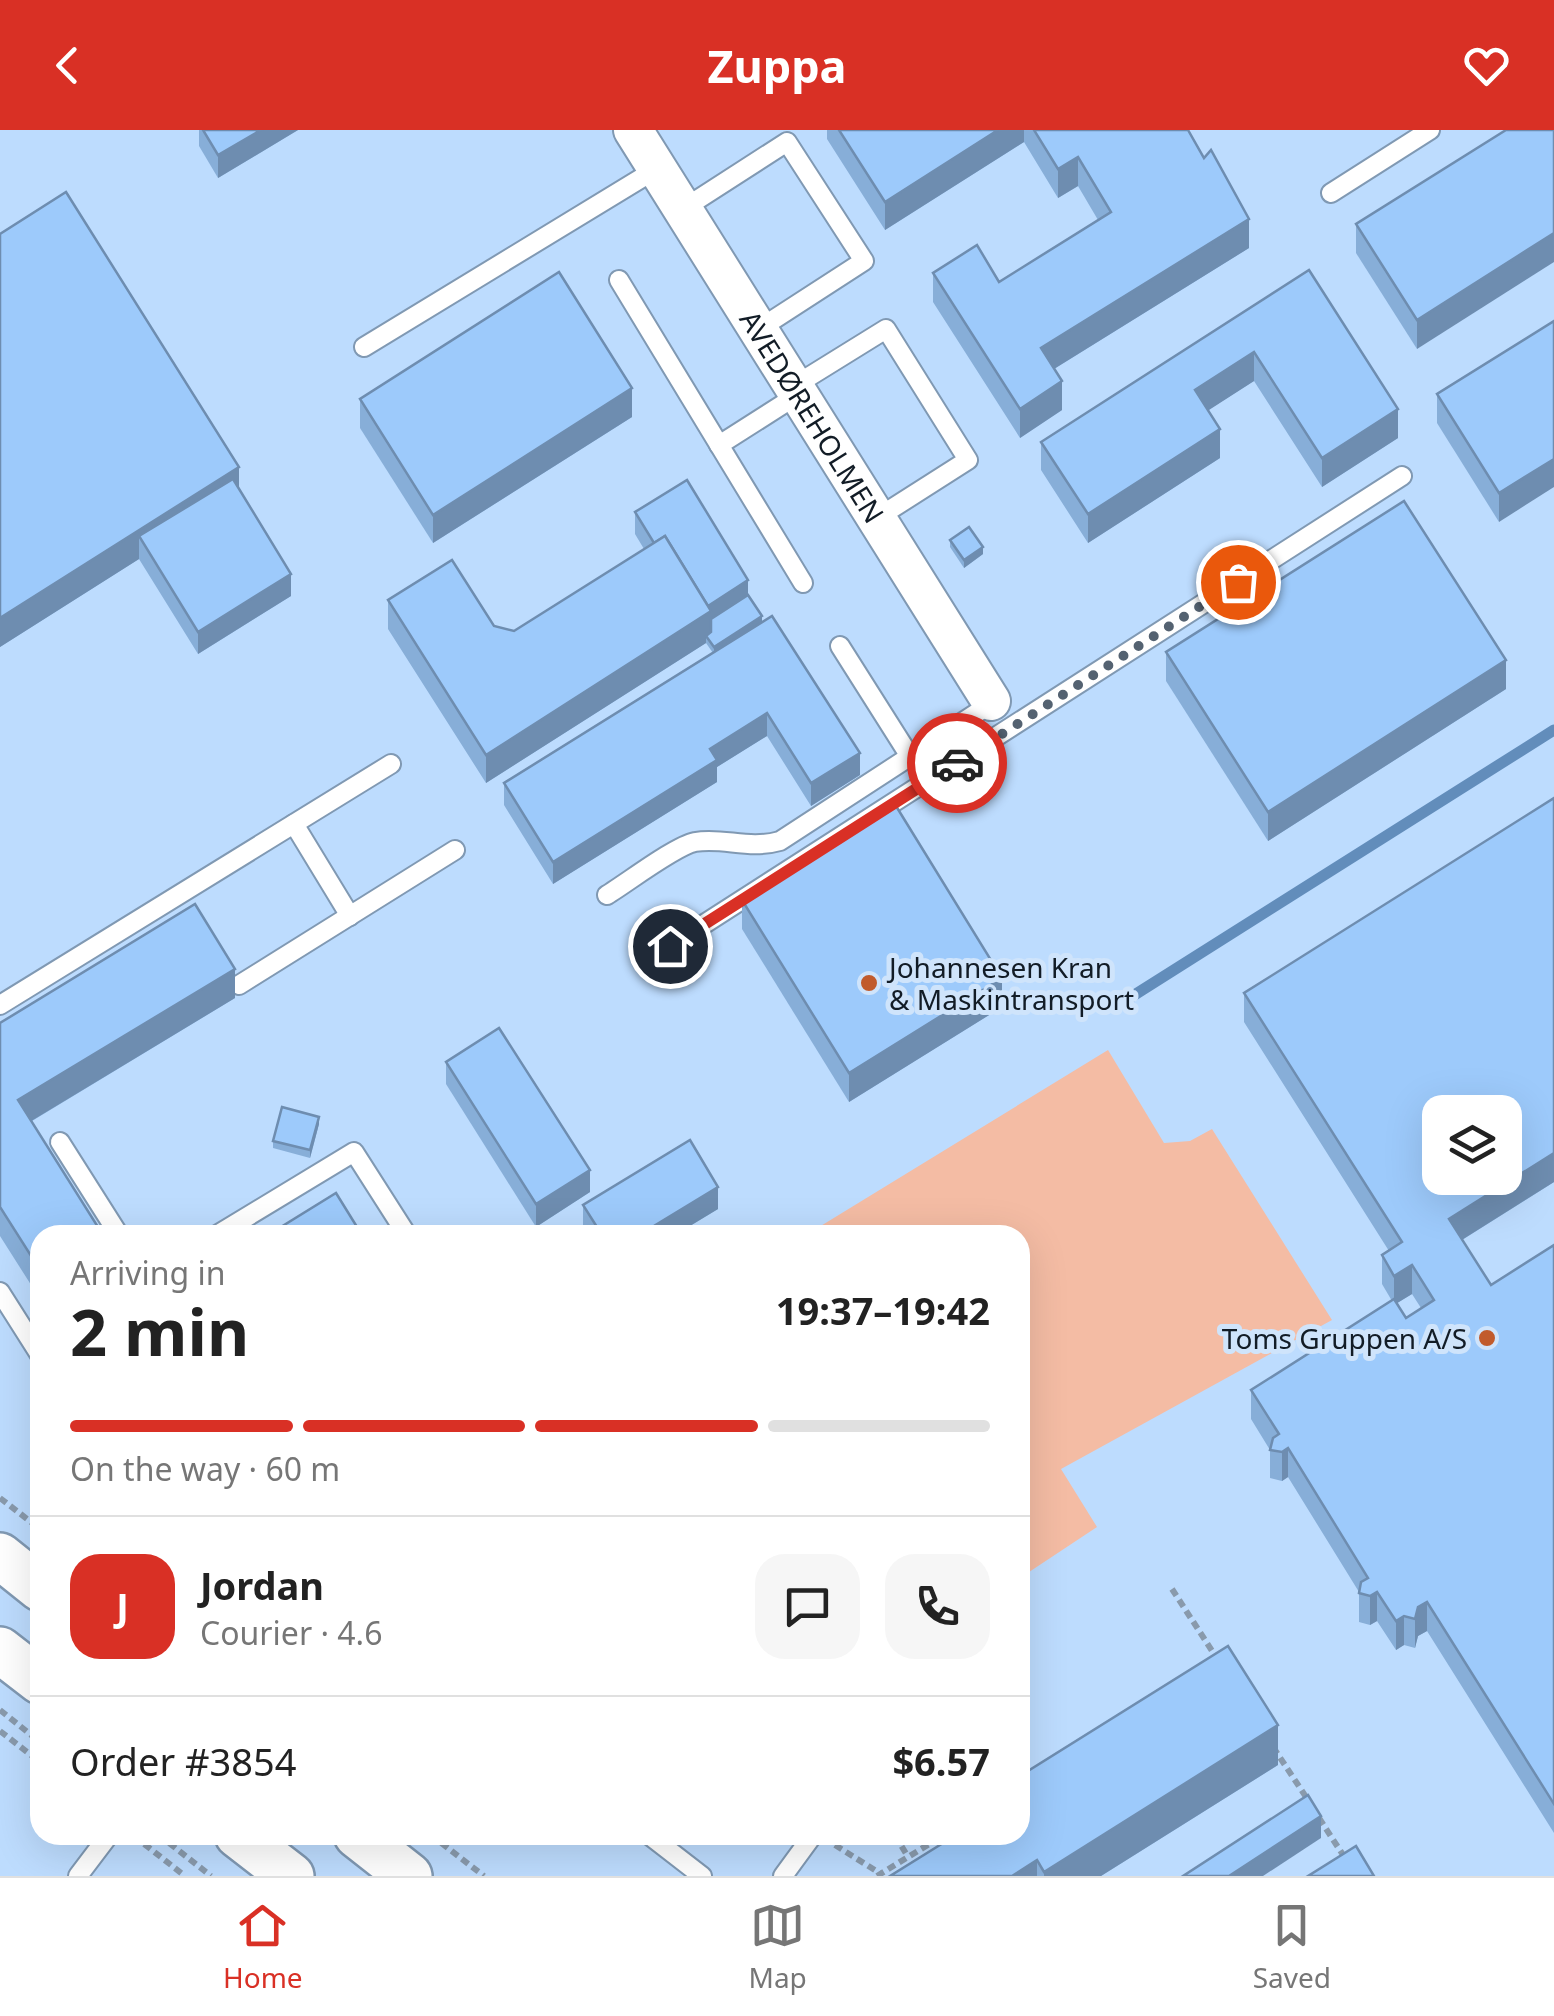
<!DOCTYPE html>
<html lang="en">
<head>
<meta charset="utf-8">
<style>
  :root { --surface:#fff; --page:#f6f6f6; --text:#222; --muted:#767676; --line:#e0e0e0; --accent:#d93025 }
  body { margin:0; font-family:"Noto Sans",sans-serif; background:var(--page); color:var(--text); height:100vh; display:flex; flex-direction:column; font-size:38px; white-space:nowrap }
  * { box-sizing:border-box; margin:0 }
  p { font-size:32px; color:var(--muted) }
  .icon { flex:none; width:55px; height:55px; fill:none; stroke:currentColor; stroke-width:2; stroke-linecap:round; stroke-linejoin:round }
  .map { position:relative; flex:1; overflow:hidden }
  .panel { position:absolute; left:30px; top:1095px; width:1000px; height:620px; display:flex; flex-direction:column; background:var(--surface); border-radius:30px; box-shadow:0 10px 40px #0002 }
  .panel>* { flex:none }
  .controls { position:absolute; left:1422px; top:965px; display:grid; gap:20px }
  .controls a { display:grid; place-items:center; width:100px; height:100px; border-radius:20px; background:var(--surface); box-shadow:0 10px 40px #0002; font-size:50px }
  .pin { position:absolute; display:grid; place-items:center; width:85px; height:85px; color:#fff; margin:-42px; border:5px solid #fff; border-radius:50%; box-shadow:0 2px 10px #0007 }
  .courier { position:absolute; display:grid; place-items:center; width:100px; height:100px; margin:-50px; border:8px solid #d93025; border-radius:50%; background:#fff; color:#222; box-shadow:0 2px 12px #0007 }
  .overview em { font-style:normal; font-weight:700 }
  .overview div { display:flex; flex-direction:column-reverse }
  .overview { display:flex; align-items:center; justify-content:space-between; height:170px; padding:0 40px }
  h1 { font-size:65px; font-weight:700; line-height:75px }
  .bar { display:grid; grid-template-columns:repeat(4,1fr); gap:15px 10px; align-content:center; height:120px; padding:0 40px }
  .bar i { height:12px; border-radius:8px; background:var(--line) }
  .bar .current { background:var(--accent) }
  .bar p { grid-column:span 4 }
  .line { display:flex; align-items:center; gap:25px; padding:0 40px; border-top:2px solid var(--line) }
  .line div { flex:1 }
  .round { display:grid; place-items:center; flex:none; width:105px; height:105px; border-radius:30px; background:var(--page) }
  header { display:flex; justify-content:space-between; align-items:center; height:130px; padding:0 40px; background:var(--accent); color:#fff; font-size:45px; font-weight:700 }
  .tabs { display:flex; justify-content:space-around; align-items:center; height:140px; border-top:2px solid var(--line); background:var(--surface); font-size:28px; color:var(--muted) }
  .tabs a { display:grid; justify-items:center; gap:5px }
  .tabs .current { color:var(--accent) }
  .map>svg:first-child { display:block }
</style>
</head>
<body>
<header><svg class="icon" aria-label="back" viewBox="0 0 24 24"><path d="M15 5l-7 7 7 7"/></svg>Zuppa<svg class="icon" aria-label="heart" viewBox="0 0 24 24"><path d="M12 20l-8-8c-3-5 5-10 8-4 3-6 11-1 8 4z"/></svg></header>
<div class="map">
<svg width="1554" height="1746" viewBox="0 0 1554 1746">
  <rect width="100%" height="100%" fill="#cfe4fb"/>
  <path fill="#bddcfe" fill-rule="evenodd" d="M0 0H1554V1746H0ZM1440 982H1505V1048H1440ZM40 1105H1020V1705H40Z"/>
  <path fill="#f4bca4" d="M1108 920 1164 1013 1190 1011 1212 999 1332 1190 1061 1339 1097 1397 1020 1448V1105H806Z"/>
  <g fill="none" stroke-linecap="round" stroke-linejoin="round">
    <path stroke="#628dbb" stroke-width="11" d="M1128 869 1554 600"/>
    <g stroke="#8099b3" stroke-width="22">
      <g id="service">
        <path d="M1331 63 1430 0"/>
        <path d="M683 79 787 12 864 131 759 199"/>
        <path d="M619 150 803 453"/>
        <path d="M364 217 658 38"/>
        <path d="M794 256 886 199 968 330 877 388"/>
        <path d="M719 315 799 264"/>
        <path d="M840 516 909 625"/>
        <path d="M294 694 350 786"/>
        <path d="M607 765C627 753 675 716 695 712 724 707 748 720 780 711L992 573"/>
        <path d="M670 816 1402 346"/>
        <path d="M239 855 455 720"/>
        <path d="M0 875 391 634"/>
        <path d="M60 1012 119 1105"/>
        <path d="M217 1105 354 1022 407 1105"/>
        <path d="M0 1162 40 1225"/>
        <path d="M649 1705 702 1746"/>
        <path d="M78 1746 109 1705"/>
        <path d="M783 1746 813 1705"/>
      </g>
    </g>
    <g stroke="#8099b3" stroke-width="42">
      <g id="minor">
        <path id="s1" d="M633 0 991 571"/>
      </g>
    </g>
    <g stroke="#8099b3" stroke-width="50">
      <g id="tertiary">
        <path d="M0 1426 40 1458"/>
        <path d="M0 1520 40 1551"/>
        <path d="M238 1705 291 1746"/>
        <path d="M357 1705 409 1746"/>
      </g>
    </g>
    <g stroke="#899aac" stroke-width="6" stroke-dasharray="8 5" stroke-linecap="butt">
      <path d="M0 1368 40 1399"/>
      <path d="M1172 1459 1218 1530"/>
      <path d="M0 1580 40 1612"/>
      <path d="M0 1601 40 1632"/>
      <path d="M1273 1617 1310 1673"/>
      <path d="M1319 1688 1345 1728"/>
      <path d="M159 1705 211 1746"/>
      <path d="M431 1705 484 1746"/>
      <path d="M895 1705 908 1727"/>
      <path d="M134 1706 185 1746"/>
      <path d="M835 1715 881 1744"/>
      <path d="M877 1746 944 1705"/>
    </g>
    <use href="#service" stroke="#fff" stroke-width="18"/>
    <use href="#minor" stroke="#fff" stroke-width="38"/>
    <use href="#tertiary" stroke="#fff" stroke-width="45"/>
  </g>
  <g fill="#87aed8" fill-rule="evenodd">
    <path d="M199 0H298L218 48 199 16Z"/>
    <path d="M827 0H1188L1249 118 1054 239 1062 280 1020 308 933 172V143L999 152 1098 90 1078 56 1058 68 1024 12 885 100 827 9Z"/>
    <path d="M1506 0 1417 219 1356 123V94Z"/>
    <path d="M0 104 239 359 291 466 198 524 139 429 0 517Z"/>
    <path d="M1309 140 1398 308 1322 357 1254 251 1208 280 1220 328 1088 413 1041 340V312Z"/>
    <path d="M1554 191 1499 392 1437 293V264Z"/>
    <path d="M360 269 632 287 433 413 360 298Z"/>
    <path d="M635 382 748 465 762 492 860 645 811 676 767 606 717 637V652L553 754 504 675V653L713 523 706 513 486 653 388 499V470L514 501 644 419 635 404Z"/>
    <path d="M950 410 983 424 964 438 950 417Z"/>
    <path d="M1166 522 1506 559 1268 711 1166 551Z"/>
    <path d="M1554 668V1052L1462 1110 1491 1155 1554 1115V1703L1427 1501 1418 1506 1415 1518 1404 1515 1396 1520 1377 1491 1370 1495 1359 1492V1462L1288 1347 1282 1351 1270 1348V1320L1251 1289V1260L1392 1171 1382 1154V1125L1389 1121 1244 892V863ZM1412 1164 1421 1178 1406 1188 1397 1173Z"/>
    <path d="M742 770 1002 877 849 972 742 799Z"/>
    <path d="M235 868 32 991 40 1105V1169L0 1106V893Z"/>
    <path d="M446 932 590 1062 536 1097 446 954Z"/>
    <path d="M319 994 310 1028 273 1018V1011Z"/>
    <path d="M583 1075 718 1079 675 1105H588L583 1097Z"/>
    <path d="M1278 1635 1101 1746H890Z"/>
  </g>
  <g fill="#6e8db0">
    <path d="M261 0H298L218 48V25Z"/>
    <path d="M998 0H1024V12L885 100V72Z"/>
    <path d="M1078 27V56L1058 68V39Z"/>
    <path d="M1249 89V118L1041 247V218Z"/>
    <path d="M1554 103V132L1417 219V190Z"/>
    <path d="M1254 222V251L1195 289V260Z"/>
    <path d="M1062 251V280L1020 308V279Z"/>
    <path d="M632 258V287L433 413V385Z"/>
    <path d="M1398 279V308L1322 357V328Z"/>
    <path d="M1220 299V328L1088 413V384Z"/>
    <path d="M1554 329V357L1499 392V363Z"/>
    <path d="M239 337V366L139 406V429L0 517V488Z"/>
    <path d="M983 417V424L964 438V430Z"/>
    <path d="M291 444V466L198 524V502Z"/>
    <path d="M748 450V473L711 510 706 506V513L486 653V625Z"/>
    <path d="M762 486V494L714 525V517Z"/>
    <path d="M1506 530V559L1268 711V682Z"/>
    <path d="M767 583V606L717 637V652L553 754V732L710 619Z"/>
    <path d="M860 623V645L811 676V653Z"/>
    <path d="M235 839V868L18 999V970Z"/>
    <path d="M1002 848V877L849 972V943Z"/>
    <path d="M319 987V994L310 1028V1020Z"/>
    <path d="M1554 1023V1052L1449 1118V1089Z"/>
    <path d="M590 1040V1062L536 1097V1074Z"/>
    <path d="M718 1057V1079L675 1105H639Z"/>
    <path d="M1412 1135V1164L1394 1175V1146Z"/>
    <path d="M1288 1318V1347L1282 1351V1322Z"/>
    <path d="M1377 1462V1491L1370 1495V1466Z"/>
    <path d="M1427 1472V1501L1418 1506 1415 1518V1489L1418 1477Z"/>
    <path d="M1404 1486V1515L1396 1520V1491Z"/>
    <path d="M1278 1595V1635L1101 1746H1044V1742Z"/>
    <path d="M1321 1686V1708L1263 1746H1229Z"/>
    <path d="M1037 1730V1746H1012Z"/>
  </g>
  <g fill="#9dcafb" stroke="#6e8db0" stroke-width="2.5" fill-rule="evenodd">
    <path d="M203 0H261L218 25Z"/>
    <path d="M839 0H998L885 72Z"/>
    <path d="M1034 0H1188L1204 28 1211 20 1249 89 1041 218 1062 251 1020 279 933 143 977 115 999 152 1111 82 1078 27 1058 39Z"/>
    <path d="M1506 0H1554V103L1417 190 1356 94Z"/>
    <path d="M66 62 239 337 0 488V104Z"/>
    <path d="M1309 140 1398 279 1322 328 1254 222 1195 260 1220 299 1088 384 1041 312Z"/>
    <path d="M559 142 632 258 433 385 360 269Z"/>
    <path d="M1554 191V329L1499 363 1437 264Z"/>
    <path d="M233 349 291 444 198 502 139 406Z"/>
    <path d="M687 350 748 450 708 476 665 406 654 413 635 382Z"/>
    <path d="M1404 371 1506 530 1268 682 1166 522Z"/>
    <path d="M969 397 983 417 964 430 950 410Z"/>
    <path d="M665 406 711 481 486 625 388 470 452 430 494 496 514 501Z"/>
    <path d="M748 465 762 486 714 517 706 506 711 502V489Z"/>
    <path d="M772 486 860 623 811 653 767 583 710 619 717 630 553 732 504 653Z"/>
    <path d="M1554 668V1023L1449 1089 1491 1155 1554 1115V1674L1427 1472 1418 1477 1415 1489 1404 1486 1396 1491 1377 1462 1370 1466 1359 1463 1361 1452 1368 1448 1288 1318 1282 1322 1270 1320 1273 1308 1279 1304 1251 1260 1394 1169 1406 1188 1434 1170 1412 1135 1394 1146 1382 1125 1402 1112 1244 863ZM1440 982H1505V1048H1440Z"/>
    <path d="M896 676 1002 848 849 943 742 770Z"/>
    <path d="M195 774 235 839 18 970 103 1105H40V1140L0 1077V893Z"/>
    <path d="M499 898 590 1040 536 1074 446 932Z"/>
    <path d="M282 977 319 987 310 1020 273 1011Z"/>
    <path d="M690 1010 718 1057 639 1105H602L583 1075Z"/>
    <path d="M336 1063 362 1105H268Z"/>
    <path d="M1228 1516 1278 1595 1044 1742 1037 1730 1012 1746H890L956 1705H1020V1646Z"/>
    <path d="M1308 1665 1321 1686 1229 1746H1183Z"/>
    <path d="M1356 1716 1374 1746H1308Z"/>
  </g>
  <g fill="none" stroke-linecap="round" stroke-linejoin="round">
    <path stroke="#546271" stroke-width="10" stroke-dasharray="0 18" d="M957 633 1238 452"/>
    <path stroke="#d93025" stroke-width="12" d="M670 816 957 633"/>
  </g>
  <g fill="#c15b2c" stroke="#cfe4fb" stroke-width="4">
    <circle cx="869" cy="853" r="10"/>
    <circle cx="1487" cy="1208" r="10"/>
  </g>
  <g text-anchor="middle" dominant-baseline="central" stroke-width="10" stroke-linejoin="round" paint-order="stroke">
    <g font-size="28" fill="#121c26" stroke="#cfe4fb">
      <text stroke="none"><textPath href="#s1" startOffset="338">AVEDØREHOLMEN</textPath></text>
    </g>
    <g font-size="28" fill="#121c26" stroke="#cfe4fb" text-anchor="start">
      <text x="889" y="837">Johannesen Kran<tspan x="889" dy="32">&amp; Maskintransport</tspan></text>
      <text x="1467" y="1208" text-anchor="end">Toms Gruppen A/S</text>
    </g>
  </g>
</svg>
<div class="controls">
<a><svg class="icon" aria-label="layers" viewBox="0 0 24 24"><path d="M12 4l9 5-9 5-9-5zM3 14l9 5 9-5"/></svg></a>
</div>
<div class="pin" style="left:1238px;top:452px;background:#ea580c"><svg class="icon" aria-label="bag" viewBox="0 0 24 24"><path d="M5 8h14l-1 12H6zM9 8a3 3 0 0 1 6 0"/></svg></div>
<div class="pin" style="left:670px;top:816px;background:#1f2937"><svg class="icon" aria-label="home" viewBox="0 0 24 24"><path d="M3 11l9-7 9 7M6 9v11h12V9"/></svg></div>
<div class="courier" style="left:957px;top:633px"><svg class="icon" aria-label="car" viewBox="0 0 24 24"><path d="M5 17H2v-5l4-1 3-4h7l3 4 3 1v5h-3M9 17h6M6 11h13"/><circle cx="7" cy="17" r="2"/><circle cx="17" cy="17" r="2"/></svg></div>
<section class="panel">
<div class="overview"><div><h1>2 min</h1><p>Arriving in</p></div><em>19:37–19:42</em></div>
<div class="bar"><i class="current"></i><i class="current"></i><i class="current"></i><i></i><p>On the way · 60 m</p></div>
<div class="line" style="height:180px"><b class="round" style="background:var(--accent);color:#fff">J</b><div><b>Jordan</b><p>Courier · 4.6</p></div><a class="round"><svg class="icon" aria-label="chat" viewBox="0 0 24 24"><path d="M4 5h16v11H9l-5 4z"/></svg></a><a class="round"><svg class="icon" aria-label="phone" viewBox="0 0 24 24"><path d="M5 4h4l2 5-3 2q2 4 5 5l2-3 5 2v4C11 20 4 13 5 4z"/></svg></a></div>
<div class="line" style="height:130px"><div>Order #3854</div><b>$6.57</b></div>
</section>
</div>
<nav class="tabs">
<a class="current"><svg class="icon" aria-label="home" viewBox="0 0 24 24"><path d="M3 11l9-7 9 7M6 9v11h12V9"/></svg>Home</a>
<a><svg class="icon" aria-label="map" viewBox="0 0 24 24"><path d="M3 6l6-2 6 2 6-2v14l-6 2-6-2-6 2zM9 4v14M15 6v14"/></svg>Map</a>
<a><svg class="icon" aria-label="saved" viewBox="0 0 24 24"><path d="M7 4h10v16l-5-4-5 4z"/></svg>Saved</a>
</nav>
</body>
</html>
